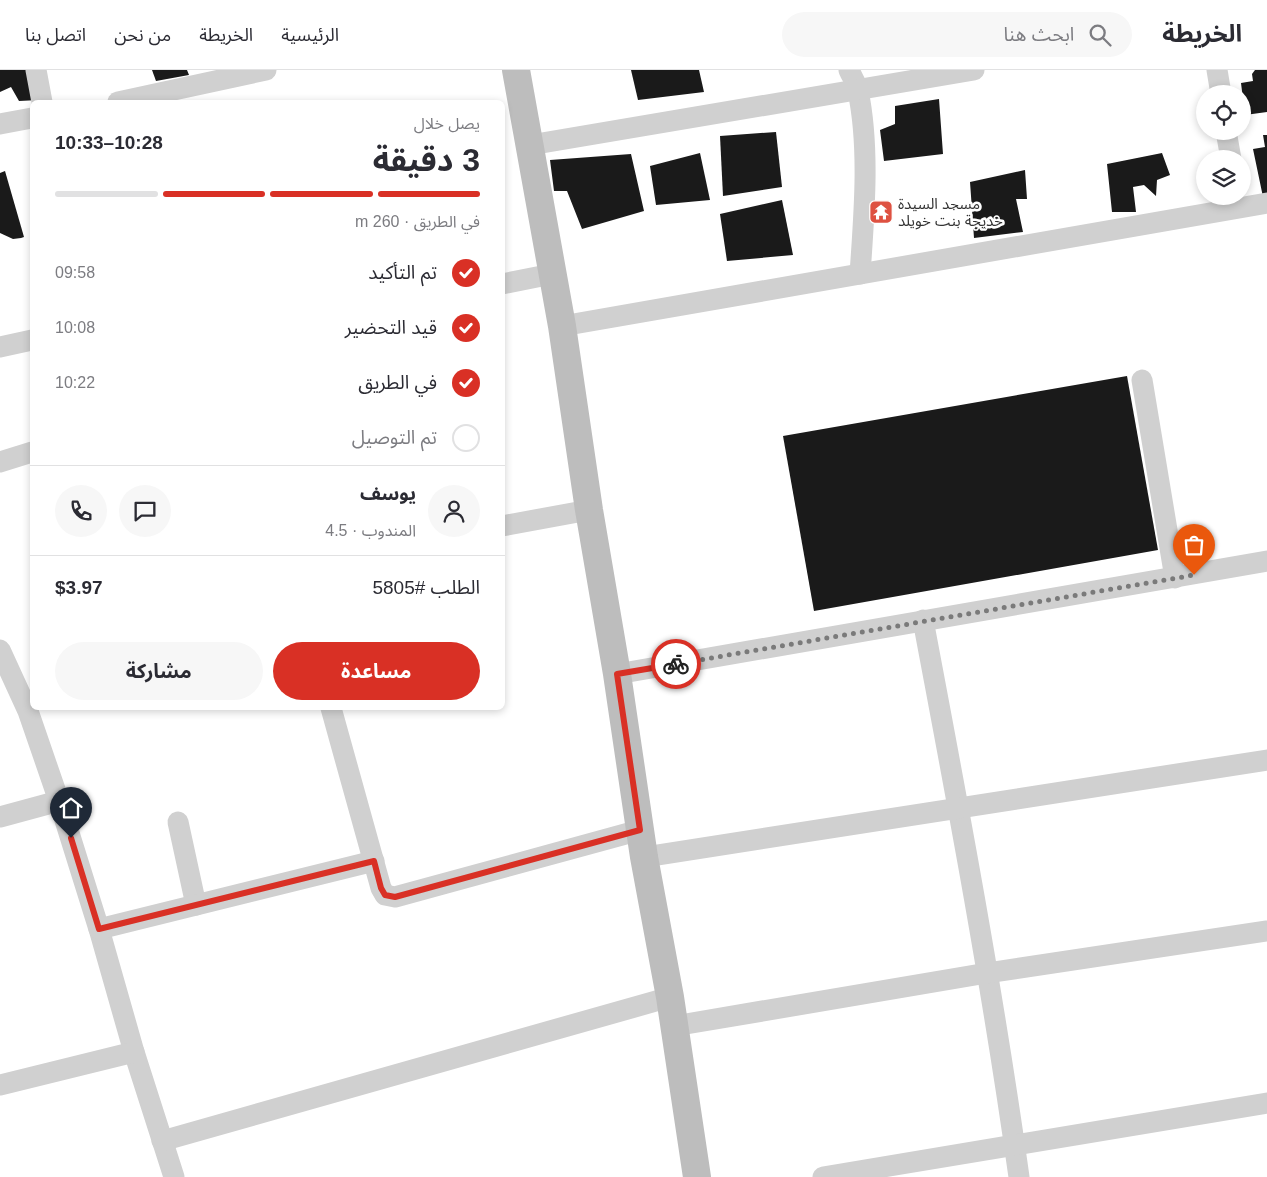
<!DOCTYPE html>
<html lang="ar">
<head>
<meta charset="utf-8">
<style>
  :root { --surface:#fff; --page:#f7f7f7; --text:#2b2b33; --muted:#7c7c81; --line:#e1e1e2; --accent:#d93025 }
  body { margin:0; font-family:Helvetica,"Noto Sans Arabic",sans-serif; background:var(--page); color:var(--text); direction:rtl; height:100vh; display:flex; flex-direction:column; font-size:19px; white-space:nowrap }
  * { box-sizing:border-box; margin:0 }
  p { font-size:16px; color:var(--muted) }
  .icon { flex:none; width:28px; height:28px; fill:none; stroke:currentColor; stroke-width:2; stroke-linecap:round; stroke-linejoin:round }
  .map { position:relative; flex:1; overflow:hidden; direction:ltr }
  .sheet { position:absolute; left:30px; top:30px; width:475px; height:610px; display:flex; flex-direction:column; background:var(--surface); border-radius:8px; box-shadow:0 2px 8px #0003; direction:rtl }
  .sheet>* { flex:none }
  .tools { position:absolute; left:1196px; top:15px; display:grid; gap:10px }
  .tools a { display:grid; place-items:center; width:55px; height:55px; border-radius:50%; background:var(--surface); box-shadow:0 2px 8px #0003; font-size:25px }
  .pin { position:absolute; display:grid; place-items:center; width:42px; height:42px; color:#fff; margin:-51px -21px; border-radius:50% 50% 50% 0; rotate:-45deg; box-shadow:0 0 5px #0007 }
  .pin .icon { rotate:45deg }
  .courier { position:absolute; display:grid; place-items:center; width:50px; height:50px; margin:-25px; border:4px solid #d93025; border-radius:50%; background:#fff; color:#222; box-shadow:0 1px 6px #0007 }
  .overview em { font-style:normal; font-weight:700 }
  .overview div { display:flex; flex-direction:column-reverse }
  .overview { display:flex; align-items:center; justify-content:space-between; height:85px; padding:0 25px }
  h1 { font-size:32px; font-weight:700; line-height:38px }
  .bar { display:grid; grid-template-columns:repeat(4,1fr); gap:8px 5px; align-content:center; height:60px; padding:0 25px }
  .bar i { height:6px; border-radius:4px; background:var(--line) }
  .bar .on { background:var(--accent) }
  .bar p { grid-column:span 4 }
  .line { display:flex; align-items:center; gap:12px; padding:0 25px; border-top:1px solid var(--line) }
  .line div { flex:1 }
  .round { display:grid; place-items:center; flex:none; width:52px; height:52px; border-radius:26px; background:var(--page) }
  ol { padding:0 25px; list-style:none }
  li { display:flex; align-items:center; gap:15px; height:55px }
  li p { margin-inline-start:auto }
  li .icon { padding:5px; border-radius:50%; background:var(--accent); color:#fff; stroke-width:4 }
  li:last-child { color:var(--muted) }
  li i { width:28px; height:28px; border:2px solid var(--line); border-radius:50% }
  .action { display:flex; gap:10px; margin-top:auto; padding:10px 25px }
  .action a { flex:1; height:58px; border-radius:30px; background:var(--accent); color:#fff; font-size:20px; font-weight:700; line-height:58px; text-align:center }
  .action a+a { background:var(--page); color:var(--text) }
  header { display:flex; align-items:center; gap:30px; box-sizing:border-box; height:70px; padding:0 25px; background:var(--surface); border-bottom:1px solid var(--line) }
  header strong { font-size:24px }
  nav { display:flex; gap:28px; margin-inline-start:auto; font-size:18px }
  .search { width:350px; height:45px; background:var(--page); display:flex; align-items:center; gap:12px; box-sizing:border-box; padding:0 18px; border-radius:28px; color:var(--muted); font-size:19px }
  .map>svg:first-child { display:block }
</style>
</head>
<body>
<header>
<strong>الخريطة</strong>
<div class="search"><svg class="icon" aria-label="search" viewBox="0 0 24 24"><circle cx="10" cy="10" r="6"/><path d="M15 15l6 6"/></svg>ابحث هنا</div>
<nav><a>الرئيسية</a><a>الخريطة</a><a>من نحن</a><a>اتصل بنا</a></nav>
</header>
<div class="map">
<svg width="1267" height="1107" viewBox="0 0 1267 1107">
  <rect width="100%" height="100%" fill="#fff"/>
  <g fill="#1a1a1a">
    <path d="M0 0H33L39 30 19 31 11 17 0 22Z"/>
    <path d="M152 0H187L189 5 156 11Z"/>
    <path d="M631 0H699L704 22 638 30Z"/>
    <path d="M1255 0H1267V42L1245 45 1241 13 1253 11 1252 4Z"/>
    <path d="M939 29 943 84 884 91 880 60 895 54V36Z"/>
    <path d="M776 62 782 117 723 126 720 66Z"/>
    <path d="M1263 65H1267V126L1263 127 1253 79 1265 77Z"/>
    <path d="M700 83 710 130 656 135 650 96Z"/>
    <path d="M1162 83 1170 105 1157 110 1156 126 1144 115 1133 117 1136 142H1112L1107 94Z"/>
    <path d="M631 84 644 141 582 159 567 121H554L550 90Z"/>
    <path d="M1025 100 1027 129H1016L1023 162 974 168 970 112Z"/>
    <path d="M5 101 24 167 21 168 13 169 0 163V103Z"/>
    <path d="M782 130 793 185 727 191 720 144Z"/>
    <path d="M1127 306 1158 480 814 541 783 366Z"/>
  </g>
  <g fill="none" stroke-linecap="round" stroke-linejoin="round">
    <g stroke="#d0d0d0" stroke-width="21">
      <path d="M36 0 42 32"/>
      <path d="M849 0C852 7 857 14 858 21 870 78 864 146 860 204"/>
      <path d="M1217 0 1221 24"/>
      <path d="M118 32 266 0"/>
      <path d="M0 54 32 48"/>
      <path d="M1226 61 1231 89"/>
      <path d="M530 75 974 0"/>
      <path d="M502 214 552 204"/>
      <path d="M562 256 1267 133"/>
      <path d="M0 277 32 270"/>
      <path d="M1142 310 1175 508"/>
      <path d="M0 392 32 382"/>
      <path d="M502 456 589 440"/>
      <path d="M923 550C958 735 993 921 1019 1107"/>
      <path d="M0 580 28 641 59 731 99 859 134 982 174 1107"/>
      <path d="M617 604 1267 491"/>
      <path d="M331 638 381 818 385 825 395 827 640 760"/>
      <path d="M0 747 59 731"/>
      <path d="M178 752 196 835"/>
      <path d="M644 787 1267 690"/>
      <path d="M99 859 374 791"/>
      <path d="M674 956 987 903 1267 861"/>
      <path d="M0 1015 134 982"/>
      <path d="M162 1071 670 927"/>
      <path d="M823 1107 1267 1033"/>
    </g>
    <path stroke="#bdbdbd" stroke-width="28" d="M516 0 562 256 589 440 617 604 644 787 670 927 697 1107"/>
  </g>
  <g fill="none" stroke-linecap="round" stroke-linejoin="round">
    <path stroke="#7a7a7a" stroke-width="5" stroke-dasharray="0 9" d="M676 594 1194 505"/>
    <path stroke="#d93025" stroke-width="6" d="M71 768 99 859 374 791 381 818 385 825 395 827 640 760 617 604 676 594"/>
  </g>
  <defs>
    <g id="temple-square" transform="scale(1.25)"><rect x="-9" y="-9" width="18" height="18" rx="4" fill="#de5141" stroke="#fff"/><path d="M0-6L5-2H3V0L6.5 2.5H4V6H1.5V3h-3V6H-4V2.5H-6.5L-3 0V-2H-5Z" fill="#fff"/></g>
  </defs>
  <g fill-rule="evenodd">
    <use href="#temple-square" x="881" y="142"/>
  </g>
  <g text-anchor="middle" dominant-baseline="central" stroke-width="5" stroke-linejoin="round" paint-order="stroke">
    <g font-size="15" fill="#333" stroke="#fff" text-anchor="start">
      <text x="898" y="133">مسجد السيدة<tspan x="898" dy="17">خديجة بنت خويلد</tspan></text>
    </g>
  </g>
</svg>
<div class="tools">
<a><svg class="icon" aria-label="locate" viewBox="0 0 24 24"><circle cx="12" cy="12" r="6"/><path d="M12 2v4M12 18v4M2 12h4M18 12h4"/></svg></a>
<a><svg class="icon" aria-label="layers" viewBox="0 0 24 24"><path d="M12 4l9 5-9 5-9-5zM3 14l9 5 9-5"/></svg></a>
</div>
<div class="pin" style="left:1194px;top:505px;background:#ea580c"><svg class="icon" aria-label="bag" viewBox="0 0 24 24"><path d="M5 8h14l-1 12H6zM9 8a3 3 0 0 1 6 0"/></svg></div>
<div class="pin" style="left:71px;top:768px;background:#1f2937"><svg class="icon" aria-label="home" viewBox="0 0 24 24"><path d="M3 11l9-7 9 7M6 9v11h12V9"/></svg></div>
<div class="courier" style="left:676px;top:594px"><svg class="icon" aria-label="bike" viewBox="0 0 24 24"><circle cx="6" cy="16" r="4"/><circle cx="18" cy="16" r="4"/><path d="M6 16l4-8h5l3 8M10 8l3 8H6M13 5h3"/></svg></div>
<section class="sheet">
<div class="overview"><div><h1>3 دقيقة</h1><p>يصل خلال</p></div><em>10:28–10:33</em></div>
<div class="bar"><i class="on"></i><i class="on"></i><i class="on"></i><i></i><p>في الطريق · 260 m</p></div>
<ol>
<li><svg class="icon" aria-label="check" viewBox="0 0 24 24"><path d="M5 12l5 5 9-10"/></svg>تم التأكيد<p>09:58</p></li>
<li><svg class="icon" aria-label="check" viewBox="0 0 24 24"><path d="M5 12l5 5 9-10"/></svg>قيد التحضير<p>10:08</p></li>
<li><svg class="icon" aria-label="check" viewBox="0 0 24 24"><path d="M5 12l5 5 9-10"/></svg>في الطريق<p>10:22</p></li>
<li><i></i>تم التوصيل</li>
</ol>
<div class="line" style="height:90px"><a class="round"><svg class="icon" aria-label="person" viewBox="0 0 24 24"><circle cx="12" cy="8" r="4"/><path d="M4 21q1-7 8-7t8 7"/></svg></a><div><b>يوسف</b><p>المندوب · 4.5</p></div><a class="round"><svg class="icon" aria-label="chat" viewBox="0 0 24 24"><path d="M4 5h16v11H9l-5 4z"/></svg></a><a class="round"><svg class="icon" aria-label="phone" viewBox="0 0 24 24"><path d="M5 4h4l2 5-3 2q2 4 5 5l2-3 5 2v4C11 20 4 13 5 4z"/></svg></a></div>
<div class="line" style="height:65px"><div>الطلب #5805</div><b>$3.97</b></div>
<div class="action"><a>مساعدة</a><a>مشاركة</a></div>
</section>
</div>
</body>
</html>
